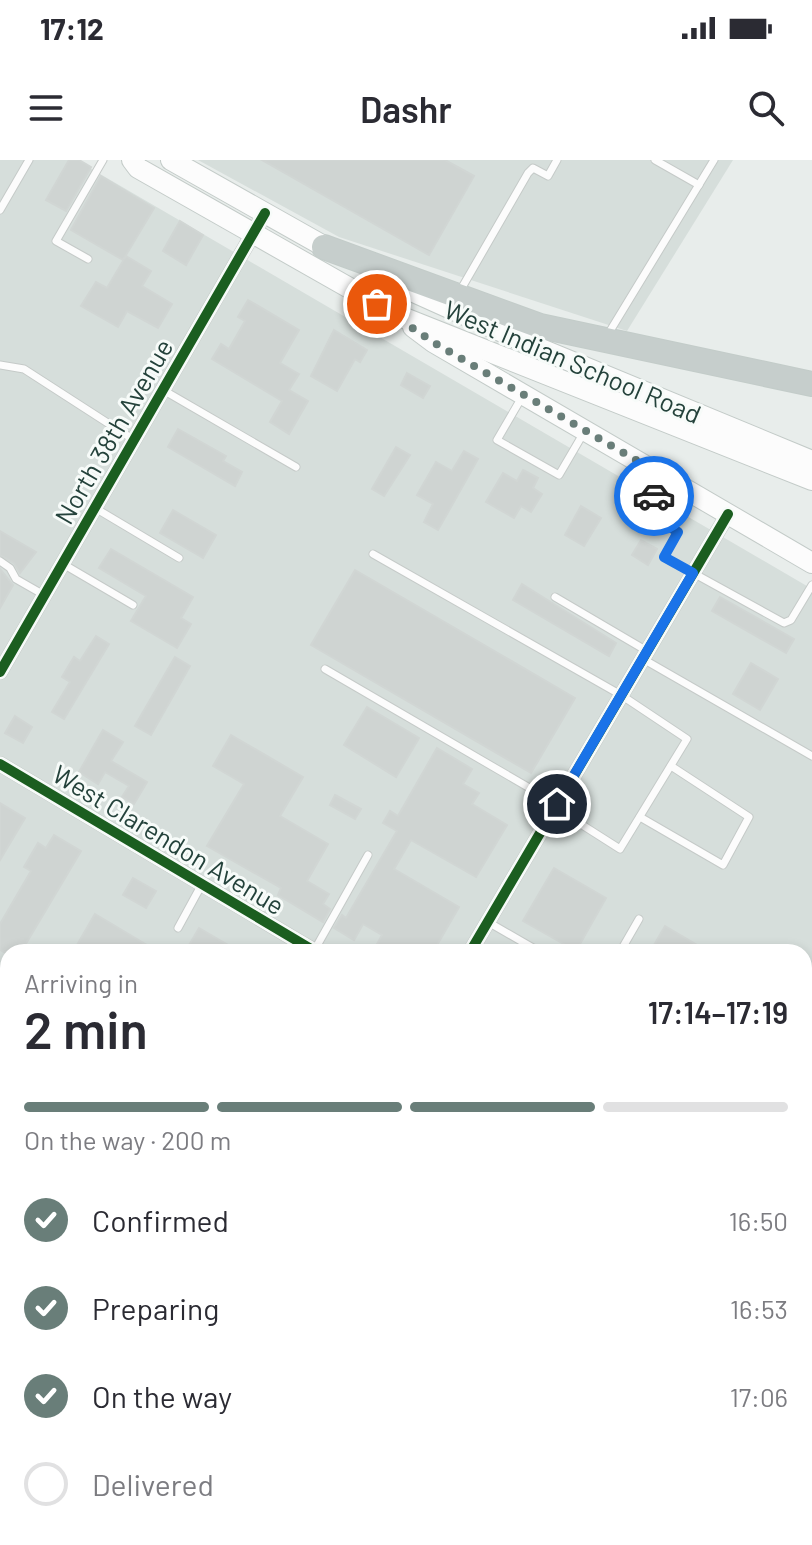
<!DOCTYPE html>
<html lang="en">
<head>
<meta charset="utf-8">
<style>
  :root { --surface:#fff; --page:#f2f2f3; --text:#2b2b33; --muted:#7c7c81; --line:#e1e1e2; --accent:#697e79 }
  body { margin:0; font-family:Barlow,sans-serif; background:var(--page); color:var(--text); height:100vh; display:flex; flex-direction:column; font-size:30px; white-space:nowrap }
  * { box-sizing:border-box; margin:0 }
  p { font-size:26px; color:var(--muted) }
  .icon { flex:none; width:44px; height:44px; fill:none; stroke:currentColor; stroke-width:2; stroke-linecap:round; stroke-linejoin:round }
  .map { position:relative; flex:1; overflow:hidden }
  .details { position:absolute; left:0px; top:784px; width:812px; height:602px; display:flex; flex-direction:column; background:var(--surface); border-radius:24px 24px 0 0; box-shadow:0 4px 12px #0003 }
  .details>* { flex:none }
  .pin { position:absolute; display:grid; place-items:center; width:68px; height:68px; color:#fff; margin:-34px; border:4px solid #fff; border-radius:50%; box-shadow:0 2px 8px #0007 }
  .courier { position:absolute; display:grid; place-items:center; width:80px; height:80px; margin:-40px; border:6px solid #1a73e8; border-radius:50%; background:#fff; color:#222; box-shadow:0 2px 10px #0007 }
  .head em { font-style:normal; font-weight:600 }
  .head div { display:flex; flex-direction:column-reverse }
  .head { display:flex; align-items:center; justify-content:space-between; height:136px; padding:0 24px }
  h1 { font-size:52px; font-weight:600; line-height:60px }
  .bar { display:grid; grid-template-columns:repeat(4,1fr); gap:12px 8px; align-content:center; height:96px; padding:0 24px }
  .bar i { height:10px; border-radius:6px; background:var(--line) }
  .bar .active { background:var(--accent) }
  .bar p { grid-column:span 4 }
  ol { padding:0 24px; list-style:none }
  li { display:flex; align-items:center; gap:24px; height:88px }
  li p { margin-inline-start:auto }
  li .icon { padding:8px; border-radius:50%; background:var(--accent); color:#fff; stroke-width:4 }
  li:last-child { color:var(--muted) }
  li i { width:44px; height:44px; border:4px solid var(--line); border-radius:50% }
  .status { display:flex; justify-content:space-between; align-items:center; height:56px; padding:0 40px; background:var(--surface); direction:ltr }
  .status svg { height:22px; fill:currentColor }
  header { display:flex; justify-content:space-between; align-items:center; height:104px; padding:0 24px; background:var(--surface); font-size:36px; font-weight:600 }
  .map>svg:first-child { display:block }
</style>
</head>
<body>
<div class="status"><b>17:12</b><svg viewBox="0 0 49 12"><path d="M0 12V9h3v3zM5 12V6h3v6zM10 12V3h3v9zM15 12V0h3v12zM26 1h20v11H26zM47 4h2v5h-2z"/></svg></div>
<header><svg class="icon" aria-label="menu" viewBox="0 0 24 24"><path d="M4 6h16M4 12h16M4 18h16"/></svg>Dashr<svg class="icon" aria-label="search" viewBox="0 0 24 24"><circle cx="10" cy="10" r="6"/><path d="M15 15l6 6"/></svg></header>
<div class="map">
<svg width="812" height="1385" viewBox="0 0 812 1385">
  <rect width="100%" height="100%" fill="#e8edeb"/>
  <g fill="#d6dedb">
    <path d="M0 0H76L812 429V1062L804 1058V792H8V1153L0 1145Z"/>
    <path d="M198 0H733L627 171 339 77Z"/>
    <path d="M812 1198V1385H702L706 1378H804V1211Z"/>
  </g>
  <g fill="none" stroke-linecap="round" stroke-linejoin="round">
    <g stroke="#a9d1db" stroke-width="14">
      <path d="M0 1189 8 1197"/>
      <path d="M186 1378 193 1385"/>
    </g>
  </g>
  <g fill="#cfd4d2" stroke="#d1d6d4" stroke-width="2">
    <path d="M69 0H79L91 7 66 51 46 40Z"/>
    <path d="M262 0H445L474 16 429 95Z"/>
    <path d="M101 16 154 48 123 100 71 70Z"/>
    <path d="M180 61 203 75 186 105 163 91Z"/>
    <path d="M126 96 151 111 142 126 172 144 158 168 127 151 118 167 81 146 96 122 107 128Z"/>
    <path d="M248 140 299 170 280 203 299 214 289 230 308 241 289 274 270 262 282 241 212 199 221 184 229 189 245 161 238 157Z"/>
    <path d="M334 170 367 190 360 202 355 199 337 231 311 216Z"/>
    <path d="M407 213 430 226 423 238 401 225Z"/>
    <path d="M178 269 226 296 223 301 242 312 235 326 168 287Z"/>
    <path d="M396 287 410 295 384 336 372 329Z"/>
    <path d="M464 291 478 299 438 370 424 362 433 344 417 335 436 302 452 311Z"/>
    <path d="M523 310 538 318 533 328 542 334 531 352 521 346 514 358 486 342 503 313 517 321Z"/>
    <path d="M581 346 601 358 584 386 565 375Z"/>
    <path d="M173 350 216 375 203 398 160 373Z"/>
    <path d="M0 371 36 392 20 413 14 403 0 395Z"/>
    <path d="M641 380 657 389 648 405 632 395Z"/>
    <path d="M111 389 193 437 181 458 191 464 177 488 131 461 146 436 99 408Z"/>
    <path d="M0 409 13 425 0 448Z"/>
    <path d="M355 410 575 538 531 613 311 485Z"/>
    <path d="M522 424 616 483 609 496 513 440Z"/>
    <path d="M720 437 794 479 786 493 712 451Z"/>
    <path d="M96 476 109 484 64 559 52 552 70 522 62 517 74 497 80 501Z"/>
    <path d="M175 497 190 506 151 575 135 566Z"/>
    <path d="M751 503 778 519 760 550 733 534Z"/>
    <path d="M367 547 419 578 396 617 344 585Z"/>
    <path d="M15 556 32 567 23 583 5 573Z"/>
    <path d="M103 570 123 582 111 601 147 622 134 644 122 637 129 626 105 612 98 624 79 612Z"/>
    <path d="M231 575 303 617 280 656 328 684 307 721 329 734 323 744 330 749 323 762 278 735 281 728 207 686 244 624 213 606Z"/>
    <path d="M437 588 472 609 463 624 479 633 472 644 507 665 476 717 411 680 394 709 459 747 433 792H387L376 786 382 775 363 764 354 780 334 768 342 755 346 758 397 671 383 663 390 651 398 656Z"/>
    <path d="M335 635 361 649 355 659 330 645Z"/>
    <path d="M0 643 25 658 0 700Z"/>
    <path d="M54 675 81 691 21 792H4L0 790V764L31 711 24 707 38 683 46 688Z"/>
    <path d="M554 708 606 738 576 791 523 761Z"/>
    <path d="M133 718 156 731 146 748 123 735Z"/>
    <path d="M95 754 147 785 143 792H73Z"/>
    <path d="M665 766 709 792H650Z"/>
    <path d="M199 768 240 792H185Z"/>
  </g>
  <g fill="none" stroke-linecap="round" stroke-linejoin="round">
    <g stroke="#c5cac8" stroke-width="9">
      <g id="service">
        <path d="M655 0 699 25"/>
        <path d="M0 50 29 0"/>
        <path d="M88 99 56 81 103 0"/>
        <path d="M460 131 528 13 533 8 548 16 557 0"/>
        <path d="M607 176 714 0"/>
        <path d="M0 205 24 209 134 280"/>
        <path d="M163 230 296 307"/>
        <path d="M522 237 497 280 559 315 583 274"/>
        <path d="M664 319 645 352 678 372 664 397 784 463 791 460 812 425"/>
        <path d="M95 348 179 398"/>
        <path d="M0 401 10 408 16 419 44 435"/>
        <path d="M63 404 133 445"/>
        <path d="M555 437 647 491"/>
        <path d="M643 499 812 596"/>
        <path d="M325 509 557 644 576 661 620 689 687 579 621 535 373 394"/>
        <path d="M640 657 723 705 749 657 671 606"/>
        <path d="M488 762 540 792"/>
        <path d="M178 768 202 724"/>
        <path d="M314 791 368 695"/>
        <path d="M620 792 639 759"/>
        <path d="M804 853 812 840"/>
        <path d="M804 913 812 918"/>
        <path d="M0 1047 8 1035"/>
        <path d="M0 1377 14 1385"/>
        <path d="M234 1378 239 1385"/>
        <path d="M322 1378 334 1385"/>
        <path d="M298 1385 302 1378"/>
        <path d="M350 1385 354 1378"/>
        <path d="M373 1385 377 1378"/>
        <path d="M404 1385 408 1378"/>
      </g>
    </g>
    <g stroke="#c5cac8" stroke-width="16">
      <g id="minor">
        <path d="M0 512 258 65"/>
        <path d="M0 604 316 792"/>
        <path d="M470 792 728 354"/>
        <path d="M804 1074 812 1079"/>
        <path d="M0 1128 8 1136"/>
        <path d="M728 1378 741 1385"/>
      </g>
    </g>
    <g stroke="#c3cbc8" stroke-width="22">
      <g id="secondary">
        <path d="M132 0 138 8 397 155 812 320"/>
        <path d="M171 0 336 93"/>
        <path d="M378 116 536 187 812 301"/>
        <path d="M413 167 433 182 812 403"/>
        <path d="M804 1165 812 1151"/>
        <path d="M675 1385 679 1378"/>
      </g>
    </g>
    <g stroke="#c3ccc9" stroke-width="26">
      <path id="trunk" d="M324 87 540 166 812 224"/>
    </g>
    <use href="#service" stroke="#fcfcfc" stroke-width="7"/>
    <use href="#minor" stroke="#fcfcfc" stroke-width="14"/>
    <use href="#secondary" stroke="#fcfcfc" stroke-width="20"/>
    <use href="#trunk" stroke="#c6cecc" stroke-width="24"/>
    <g stroke="#f7fbf9" stroke-width="15">
      <g id="cycleway">
        <path d="M0 512 265 53"/>
        <path d="M0 604 316 792"/>
        <path d="M470 792 728 354"/>
      </g>
    </g>
    <use href="#cycleway" stroke="#1b5e20" stroke-width="10"/>
  </g>
  <g fill="none" stroke-linecap="round" stroke-linejoin="round">
    <path stroke="#697e79" stroke-width="8" stroke-dasharray="0 14.4" d="M377 144 433 182 665 317 654 336"/>
    <path stroke="#1a73e8" stroke-width="10" d="M557 644 693 413 664 397 678 372 645 352 654 336"/>
  </g>
  <g text-anchor="middle" dominant-baseline="central" stroke-width="6" stroke-linejoin="round" paint-order="stroke">
    <g font-size="26" fill="#24423b" stroke="#f7fbf9">
      <text transform="translate(573 201) rotate(23)">West Indian School Road</text>
      <text transform="translate(113 271) rotate(-60)">North 38th Avenue</text>
      <text transform="translate(169 679) rotate(31)">West Clarendon Avenue</text>
    </g>
  </g>
</svg>
<div class="pin" style="left:377px;top:144px;background:#ea580c"><svg class="icon" aria-label="bag" viewBox="0 0 24 24"><path d="M5 8h14l-1 12H6zM9 8a3 3 0 0 1 6 0"/></svg></div>
<div class="pin" style="left:557px;top:644px;background:#1f2937"><svg class="icon" aria-label="home" viewBox="0 0 24 24"><path d="M3 11l9-7 9 7M6 9v11h12V9"/></svg></div>
<div class="courier" style="left:654px;top:336px"><svg class="icon" aria-label="car" viewBox="0 0 24 24"><path d="M5 17H2v-5l4-1 3-4h7l3 4 3 1v5h-3M9 17h6M6 11h13"/><circle cx="7" cy="17" r="2"/><circle cx="17" cy="17" r="2"/></svg></div>
<section class="details">
<div class="head"><div><h1>2 min</h1><p>Arriving in</p></div><em>17:14–17:19</em></div>
<div class="bar"><i class="active"></i><i class="active"></i><i class="active"></i><i></i><p>On the way · 200 m</p></div>
<ol>
<li><svg class="icon" aria-label="check" viewBox="0 0 24 24"><path d="M5 12l5 5 9-10"/></svg>Confirmed<p>16:50</p></li>
<li><svg class="icon" aria-label="check" viewBox="0 0 24 24"><path d="M5 12l5 5 9-10"/></svg>Preparing<p>16:53</p></li>
<li><svg class="icon" aria-label="check" viewBox="0 0 24 24"><path d="M5 12l5 5 9-10"/></svg>On the way<p>17:06</p></li>
<li><i></i>Delivered</li>
</ol>
</section>
</div>
</body>
</html>
